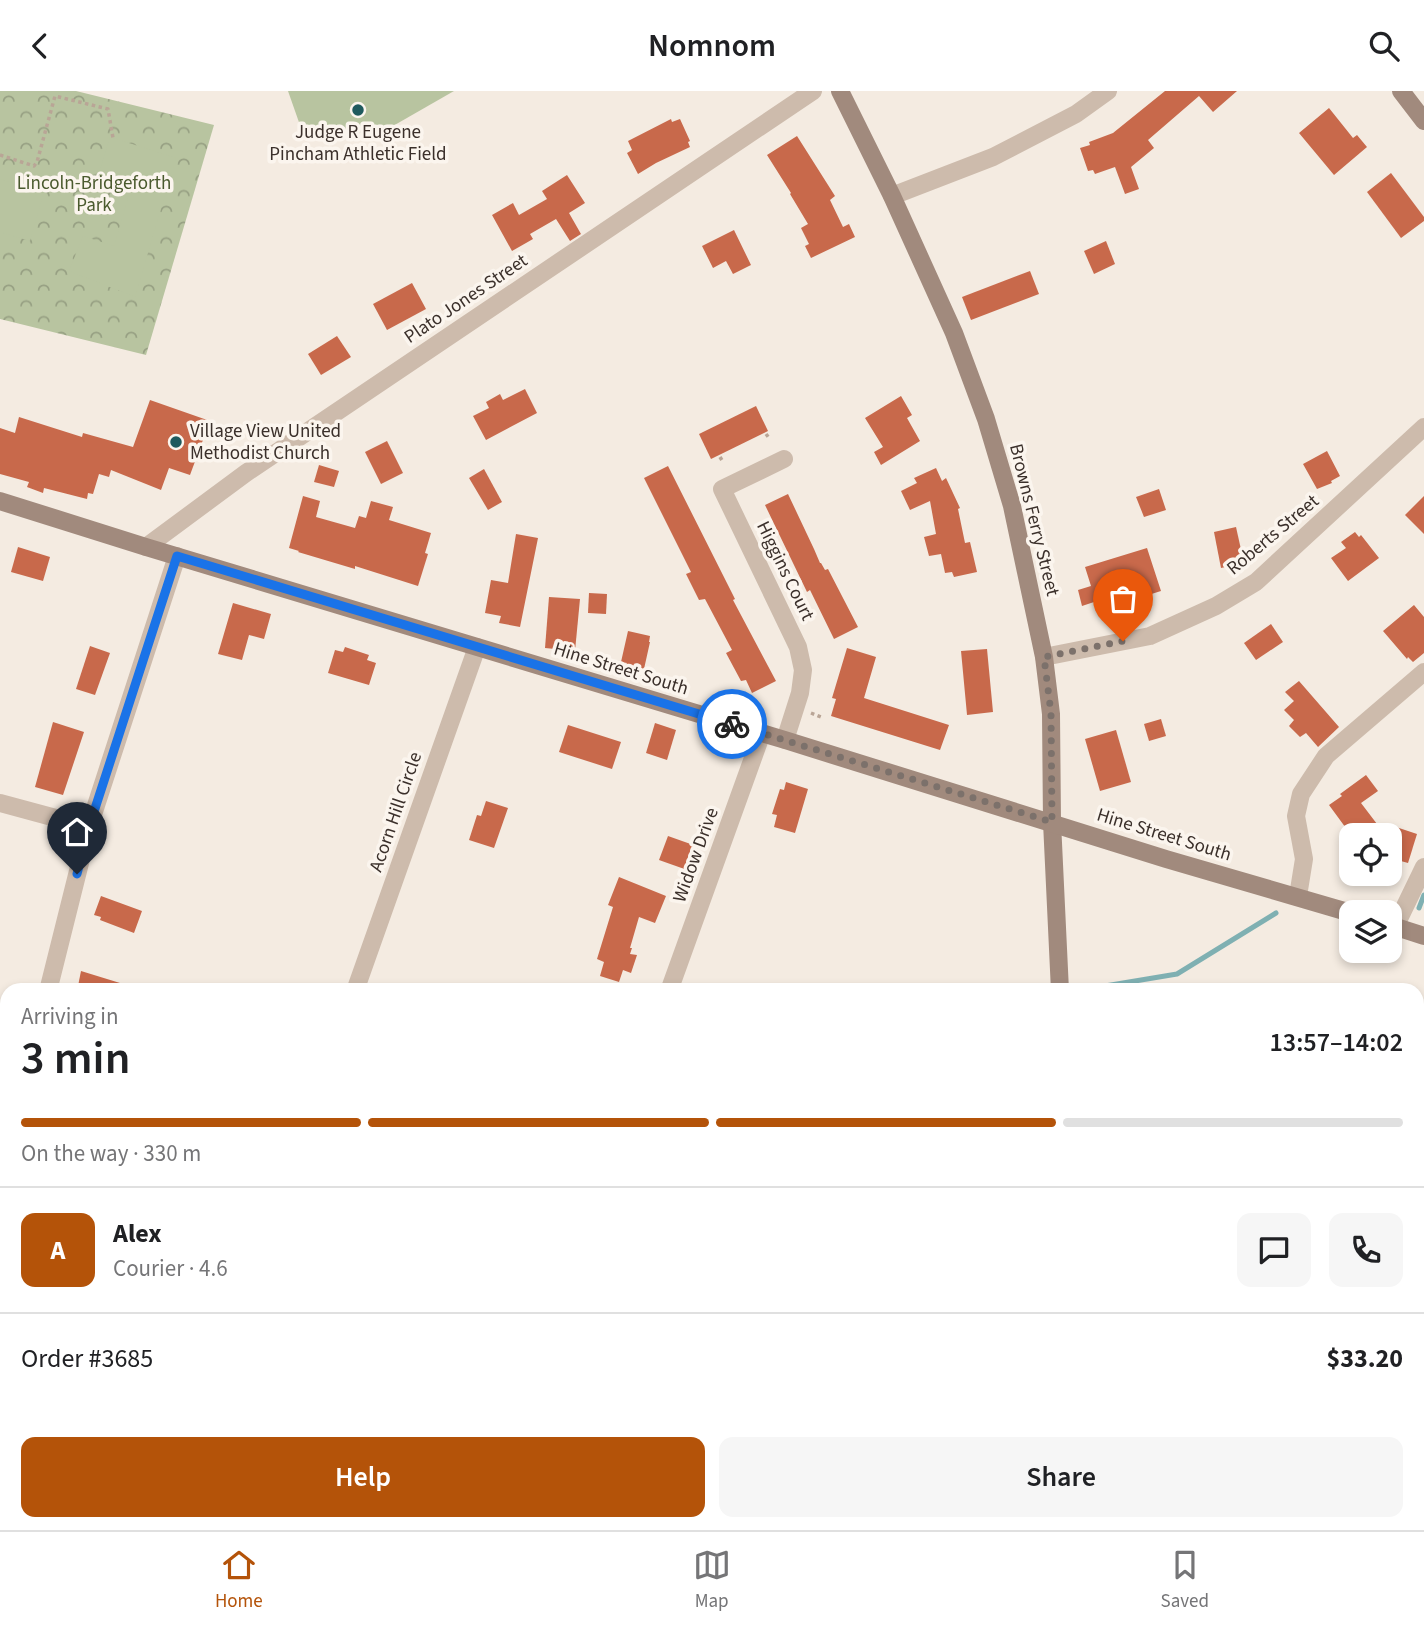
<!DOCTYPE html>
<html lang="en">
<head>
<meta charset="utf-8">
<style>
  :root { --surface:#fff; --page:#f6f6f6; --text:#202124; --muted:#757577; --line:#e0e0e0; --accent:#b45309 }
  body { margin:0; font-family:"Source Sans 3",sans-serif; background:var(--page); color:var(--text); height:100vh; display:flex; flex-direction:column; font-size:26px; white-space:nowrap }
  * { box-sizing:border-box; margin:0 }
  p { font-size:23px; color:var(--muted) }
  .icon { flex:none; width:38px; height:38px; fill:none; stroke:currentColor; stroke-width:2; stroke-linecap:round; stroke-linejoin:round }
  .map { position:relative; flex:1; overflow:hidden }
  .sheet { position:absolute; left:0px; top:892px; width:1424px; height:548px; display:flex; flex-direction:column; background:var(--surface); border-radius:21px 21px 0 0; box-shadow:0 4px 10px #0003 }
  .sheet>* { flex:none }
  .controls { position:absolute; left:1339px; top:732px; display:grid; gap:14px }
  .controls a { display:grid; place-items:center; width:63px; height:63px; border-radius:14px; background:var(--surface); box-shadow:0 4px 10px #0003; font-size:35px }
  .pin { position:absolute; display:grid; place-items:center; width:60px; height:60px; color:#fff; margin:-72px -30px; border-radius:50% 50% 50% 0; rotate:-45deg; box-shadow:0 0 7px #0007 }
  .pin .icon { rotate:45deg }
  .courier { position:absolute; display:grid; place-items:center; width:70px; height:70px; margin:-35px; border:5px solid #1a73e8; border-radius:50%; background:#fff; color:#222; box-shadow:0 2px 9px #0007 }
  .overview em { font-style:normal; font-weight:600 }
  .overview div { display:flex; flex-direction:column-reverse }
  .overview { display:flex; align-items:center; justify-content:space-between; height:119px; padding:0 21px }
  h1 { font-size:46px; font-weight:600; line-height:52px }
  .bar { display:grid; grid-template-columns:repeat(4,1fr); gap:10px 7px; align-content:center; height:84px; padding:0 21px }
  .bar i { height:9px; border-radius:5px; background:var(--line) }
  .bar .on { background:var(--accent) }
  .bar p { grid-column:span 4 }
  .line { display:flex; align-items:center; gap:18px; padding:0 21px; border-top:2px solid var(--line) }
  .line div { flex:1 }
  .round { display:grid; place-items:center; flex:none; width:74px; height:74px; border-radius:14px; background:var(--page) }
  .button { display:flex; gap:14px; margin-top:auto; padding:14px 21px }
  .button a { flex:1; height:80px; border-radius:14px; background:var(--accent); color:#fff; font-size:28px; font-weight:600; line-height:80px; text-align:center }
  .button a+a { background:var(--page); color:var(--text) }
  header { display:flex; justify-content:space-between; align-items:center; height:91px; padding:0 21px; background:var(--surface); font-size:32px; font-weight:600 }
  .menu { display:flex; justify-content:space-around; align-items:center; height:98px; border-top:2px solid var(--line); background:var(--surface); font-size:19px; color:var(--muted) }
  .menu a { display:grid; justify-items:center; gap:4px }
  .menu .on { color:var(--accent) }
  .map>svg:first-child { display:block }
</style>
</head>
<body>
<header><svg class="icon" aria-label="back" viewBox="0 0 24 24"><path d="M15 5l-7 7 7 7"/></svg>Nomnom<svg class="icon" aria-label="search" viewBox="0 0 24 24"><circle cx="10" cy="10" r="6"/><path d="M15 15l6 6"/></svg></header>
<div class="map">
<svg width="1424" height="1439" viewBox="0 0 1424 1439">
  <defs>
    <pattern id="park-crowns" width="20" height="18" patternUnits="userSpaceOnUse" patternTransform="scale(1.75)"><rect width="20" height="18" fill="#b8c4a0"/><path d="M2 6a3 3 0 1 1 6 0M12 15a3 3 0 1 1 6 0" fill="none" stroke="#97a083"/></pattern>
  </defs>
  <rect width="100%" height="100%" fill="#f4ebe1"/>
  <path fill="url(#park-crowns)" d="M0 0H76L214 34 146 264 0 228Z"/>
  <g fill="#b8c4a0">
    <path d="M288 0H454L379 43 301 37Z"/>
    <path d="M110 46 176 67 135 206 69 180 83 145 114 155 132 93 99 82Z"/>
    <path d="M0 88 44 101 30 150 0 141Z"/>
  </g>
  <g fill="none" stroke-linecap="round" stroke-linejoin="round">
    <g stroke="#7fb0b2" stroke-width="5">
      <path d="M1419 817 1424 804"/>
      <path d="M1081 899 1177 883 1276 822"/>
      <path d="M0 1148H7"/>
    </g>
  </g>
  <g fill="#c8694b">
    <path d="M1165 0H1237L1213 21 1199 5 1148 49 1154 57 1131 76 1139 98 1125 103 1115 76 1095 83 1093 79 1088 80 1080 57 1090 54 1089 51 1113 42Z"/>
    <path d="M1329 17 1353 47 1357 44 1367 56 1334 84 1299 42Z"/>
    <path d="M671 28 672 31 680 28 690 50 688 51 690 56 656 72 638 83 627 62 632 59 628 50Z"/>
    <path d="M797 45 835 105 830 109 843 136 849 133 855 146 811 167 805 155 809 153 801 137 808 133 790 103 791 102 767 64Z"/>
    <path d="M1391 82 1424 126V130L1401 147 1367 101Z"/>
    <path d="M567 84 585 112 569 122 581 143 570 150 556 128 530 143 533 148 512 160 492 124 513 112 519 124 547 108 542 100Z"/>
    <path d="M734 139 751 174 733 183 726 170 713 177 702 155Z"/>
    <path d="M1106 150 1115 173 1094 183 1084 160Z"/>
    <path d="M1030 180 1039 203 971 229 962 206Z"/>
    <path d="M412 192 426 218 387 239 373 213Z"/>
    <path d="M337 245 351 266 321 284 308 263Z"/>
    <path d="M525 298 537 322 486 349 473 325 489 317 486 311 500 303 503 309Z"/>
    <path d="M901 305 912 324 907 327 920 350 881 374 874 361 883 356 865 327Z"/>
    <path d="M150 309 210 330 190 384 169 377 161 399 111 379 109 386 99 383 93 403 88 402 87 408 44 397 43 402 27 396 29 391 0 383V337L15 342 19 326 82 346 83 342 133 356Z"/>
    <path d="M756 315 768 340 711 368 699 343Z"/>
    <path d="M387 350 403 382 381 393 365 361Z"/>
    <path d="M1327 360 1340 385 1331 390 1332 392 1317 398 1303 373Z"/>
    <path d="M319 374 339 380 334 396 314 391Z"/>
    <path d="M668 375 735 508 733 509 776 590 752 602 746 589 741 590 726 562 732 559 705 508 699 509 686 483 691 481 644 387Z"/>
    <path d="M936 377 942 390 946 387 960 417 958 418 965 452 970 451 977 481 954 486 952 481 945 482 941 463 929 465 924 446 936 443 930 410 910 419 901 400 917 392 914 387Z"/>
    <path d="M484 378 502 411 488 419 469 387Z"/>
    <path d="M1159 398 1166 419 1144 426 1136 406Z"/>
    <path d="M788 403 814 458 820 472H821L825 479 828 478 858 536 834 548 810 499 807 501 765 414Z"/>
    <path d="M303 405 320 410 316 426 355 437 359 425 366 427 371 410 393 416 389 429 431 442 425 462 428 463 418 495 355 475V478L298 461 299 460 289 457Z"/>
    <path d="M1424 405V443L1405 424Z"/>
    <path d="M1236 436 1244 472 1221 477 1214 441Z"/>
    <path d="M1355 441 1359 446 1361 444 1379 467 1348 490 1331 467 1346 457 1341 451Z"/>
    <path d="M516 443 538 447 520 536 499 532 501 525 485 522 491 489 508 492Z"/>
    <path d="M18 456 50 466 43 490 11 481Z"/>
    <path d="M1147 457 1161 500 1097 520 1094 511 1082 515 1078 499 1091 495 1085 476Z"/>
    <path d="M589 502 607 503 606 523 588 522Z"/>
    <path d="M549 506 580 508 575 560 545 557Z"/>
    <path d="M233 512 271 523 264 548 249 544 242 569 218 563Z"/>
    <path d="M1414 514 1424 526V562L1413 571 1408 566 1407 568 1383 540Z"/>
    <path d="M1271 533 1283 551 1256 569 1244 552Z"/>
    <path d="M628 540 650 545 649 551H650L644 578 626 574 627 572 621 571Z"/>
    <path d="M90 555 110 562 95 604 76 598Z"/>
    <path d="M345 556 369 564 367 569 376 572 369 594 328 582 335 559 343 561Z"/>
    <path d="M847 557 876 566 864 607 949 634 940 659 831 625 836 608 832 607Z"/>
    <path d="M987 558 993 621 967 624 961 560Z"/>
    <path d="M1299 590 1339 636 1318 656 1306 642 1300 646 1289 635 1294 629 1284 619 1294 610 1285 601Z"/>
    <path d="M1161 628 1166 645 1149 650 1144 633Z"/>
    <path d="M53 631 84 641 63 704 35 696Z"/>
    <path d="M655 632 676 639 667 669 646 662Z"/>
    <path d="M568 634 621 651 612 678 559 661Z"/>
    <path d="M1116 639 1131 691 1100 700 1085 648Z"/>
    <path d="M1366 684 1378 700 1361 712 1377 733 1363 744H1351L1329 714 1342 705 1340 703Z"/>
    <path d="M786 691 808 698 795 742 774 736 777 724 772 723 780 698 784 699Z"/>
    <path d="M486 710 508 717 494 757 469 749 477 724 481 725Z"/>
    <path d="M1396 736 1417 743 1408 772 1390 767V756Z"/>
    <path d="M668 745 699 756 690 780 659 769Z"/>
    <path d="M619 786 666 805 655 832 639 826 630 857H632L630 863 637 864 631 882 623 879 619 891 600 885 604 871 597 868 613 816 608 814Z"/>
    <path d="M101 805 142 820 134 842 100 829 101 826 94 824Z"/>
    <path d="M81 880 133 896 132 900H77Z"/>
  </g>
  <g fill="none" stroke-linecap="round" stroke-linejoin="round">
    <g stroke="#b9a596" stroke-width="3.5" stroke-dasharray="3.5 3.5" stroke-linecap="butt">
      <path d="M0 64 34 75 37 71 55 5 108 18 113 47"/>
      <path d="M766 343 769 347"/>
      <path d="M720 366 723 371"/>
      <path d="M811 622 821 626"/>
    </g>
    <g stroke="#cdbbac" stroke-width="18">
      <path d="M892 105 993 66 1076 23 1108 0"/>
      <path d="M784 368 722 398 798 556 803 579 800 602 785 649"/>
      <path d="M146 456 246 382 813 0"/>
      <path d="M1044 566 1150 545 1216 515 1256 491 1424 336"/>
      <path d="M0 712 89 736"/>
      <path d="M1298 805 1304 768 1296 725 1301 703 1326 665 1424 581"/>
      <path d="M1395 836 1424 776"/>
      <path d="M48 900 89 736 177 465"/>
      <path d="M355 900 477 556"/>
      <path d="M669 900 762 642"/>
      <path d="M0 1036 7 1016"/>
      <path d="M1418 1234 1424 1235"/>
      <path d="M0 1342 7 1344"/>
      <path d="M553 1433 599 1439"/>
      <path d="M1029 1433 1047 1439"/>
      <path d="M679 1439 681 1433"/>
      <path d="M936 1439 939 1433"/>
    </g>
    <g stroke="#a18a7d" stroke-width="18">
      <path d="M840 0 892 105 954 242 986 328 1012 415 1044 566 1051 623 1052 731 1060 900"/>
      <path d="M1401 0 1424 30"/>
      <path d="M0 410 146 456 785 649 1166 768 1351 822"/>
      <path d="M1390 834 1424 845"/>
      <path d="M1183 1433 1185 1439"/>
    </g>
  </g>
  <g fill="none" stroke-linecap="round" stroke-linejoin="round">
    <path stroke="#7c716b" stroke-width="7" stroke-dasharray="0 12.6" d="M732 633 1052 731 1051 622 1044 566 1123 550"/>
    <path stroke="#1a73e8" stroke-width="9" d="M77 783 89 736 177 465 732 633"/>
  </g>
  <g fill="#1f5a5e" stroke="#fbf5ee" stroke-width="2.5">
    <circle cx="358" cy="19" r="7"/>
    <circle cx="176" cy="351" r="7"/>
  </g>
  <g text-anchor="middle" dominant-baseline="central" stroke-width="7" stroke-linejoin="round" paint-order="stroke">
    <g font-size="19" fill="#3b302b" stroke="#fbf5ee">
      <text x="358" y="41">Judge R Eugene<tspan x="358" dy="22">Pincham Athletic Field</tspan></text>
      <text x="190" y="340" text-anchor="start">Village View United<tspan x="190" dy="22">Methodist Church</tspan></text>
    </g>
    <g font-size="19" fill="#4a5a2e" stroke="#fbf5ee">
      <text x="94" y="92">Lincoln-Bridgeforth<tspan x="94" dy="22">Park</tspan></text>
    </g>
    <g font-size="19" fill="#3b302b" stroke="#fbf5ee">
      <text transform="translate(466 208) rotate(-34)">Plato Jones Street</text>
      <text transform="translate(1034 429) rotate(76)">Browns Ferry Street</text>
      <text transform="translate(1273 444) rotate(-40)">Roberts Street</text>
      <text transform="translate(785 480) rotate(64)">Higgins Court</text>
      <text transform="translate(621 578) rotate(17)">Hine Street South</text>
      <text transform="translate(396 721) rotate(-71)">Acorn Hill Circle</text>
      <text transform="translate(1164 744) rotate(17)">Hine Street South</text>
      <text transform="translate(696 764) rotate(-70)">Widow Drive</text>
    </g>
  </g>
</svg>
<div class="controls">
<a><svg class="icon" aria-label="locate" viewBox="0 0 24 24"><circle cx="12" cy="12" r="6"/><path d="M12 2v4M12 18v4M2 12h4M18 12h4"/></svg></a>
<a><svg class="icon" aria-label="layers" viewBox="0 0 24 24"><path d="M12 4l9 5-9 5-9-5zM3 14l9 5 9-5"/></svg></a>
</div>
<div class="pin" style="left:1123px;top:550px;background:#ea580c"><svg class="icon" aria-label="bag" viewBox="0 0 24 24"><path d="M5 8h14l-1 12H6zM9 8a3 3 0 0 1 6 0"/></svg></div>
<div class="pin" style="left:77px;top:783px;background:#1f2937"><svg class="icon" aria-label="home" viewBox="0 0 24 24"><path d="M3 11l9-7 9 7M6 9v11h12V9"/></svg></div>
<div class="courier" style="left:732px;top:633px"><svg class="icon" aria-label="bike" viewBox="0 0 24 24"><circle cx="6" cy="16" r="4"/><circle cx="18" cy="16" r="4"/><path d="M6 16l4-8h5l3 8M10 8l3 8H6M13 5h3"/></svg></div>
<section class="sheet">
<div class="overview"><div><h1>3 min</h1><p>Arriving in</p></div><em>13:57–14:02</em></div>
<div class="bar"><i class="on"></i><i class="on"></i><i class="on"></i><i></i><p>On the way · 330 m</p></div>
<div class="line" style="height:126px"><b class="round" style="background:var(--accent);color:#fff">A</b><div><b>Alex</b><p>Courier · 4.6</p></div><a class="round"><svg class="icon" aria-label="chat" viewBox="0 0 24 24"><path d="M4 5h16v11H9l-5 4z"/></svg></a><a class="round"><svg class="icon" aria-label="phone" viewBox="0 0 24 24"><path d="M5 4h4l2 5-3 2q2 4 5 5l2-3 5 2v4C11 20 4 13 5 4z"/></svg></a></div>
<div class="line" style="height:91px"><div>Order #3685</div><b>$33.20</b></div>
<div class="button"><a>Help</a><a>Share</a></div>
</section>
</div>
<nav class="menu">
<a class="on"><svg class="icon" aria-label="home" viewBox="0 0 24 24"><path d="M3 11l9-7 9 7M6 9v11h12V9"/></svg>Home</a>
<a><svg class="icon" aria-label="map" viewBox="0 0 24 24"><path d="M3 6l6-2 6 2 6-2v14l-6 2-6-2-6 2zM9 4v14M15 6v14"/></svg>Map</a>
<a><svg class="icon" aria-label="saved" viewBox="0 0 24 24"><path d="M7 4h10v16l-5-4-5 4z"/></svg>Saved</a>
</nav>
</body>
</html>
